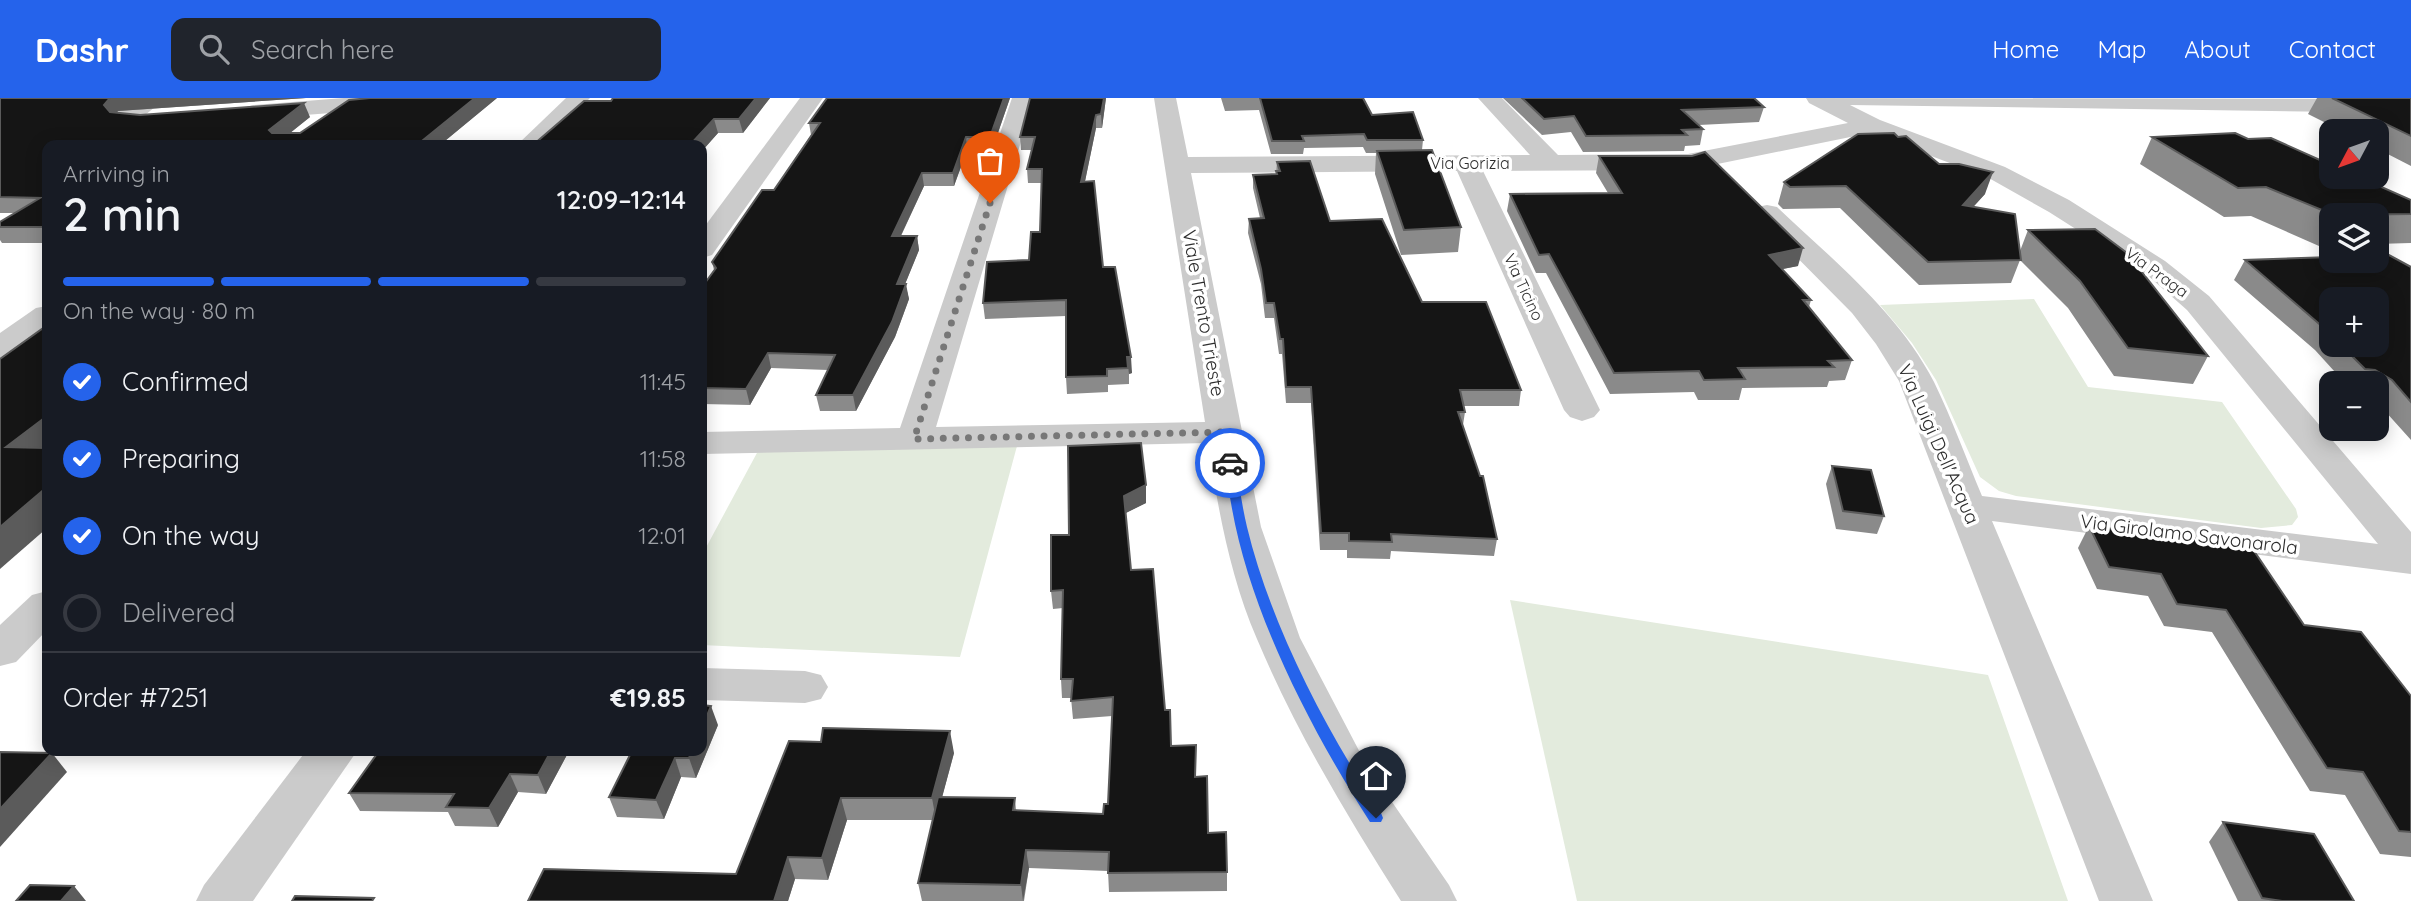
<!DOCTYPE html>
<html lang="en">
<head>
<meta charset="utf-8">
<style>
  :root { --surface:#171b24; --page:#20242c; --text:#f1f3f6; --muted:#9ea1a6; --line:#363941; --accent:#2563eb }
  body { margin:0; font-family:Quicksand,sans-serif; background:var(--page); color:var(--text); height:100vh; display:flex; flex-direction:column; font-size:26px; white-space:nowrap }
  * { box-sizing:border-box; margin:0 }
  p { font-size:23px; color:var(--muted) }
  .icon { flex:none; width:38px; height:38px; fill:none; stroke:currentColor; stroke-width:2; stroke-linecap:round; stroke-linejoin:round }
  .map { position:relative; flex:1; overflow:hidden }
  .panel { position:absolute; left:42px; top:42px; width:665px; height:616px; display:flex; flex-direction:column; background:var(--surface); border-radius:14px; box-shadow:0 4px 18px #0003 }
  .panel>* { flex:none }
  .needle { width:46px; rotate:229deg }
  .buttons { position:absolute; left:2319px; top:21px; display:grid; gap:14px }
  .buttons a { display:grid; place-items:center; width:70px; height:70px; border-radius:14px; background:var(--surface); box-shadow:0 4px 18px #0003; font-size:35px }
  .pin { position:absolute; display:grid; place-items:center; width:60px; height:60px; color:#fff; margin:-72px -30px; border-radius:50% 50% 50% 0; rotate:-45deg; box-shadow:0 0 7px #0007 }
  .pin .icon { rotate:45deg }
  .courier { position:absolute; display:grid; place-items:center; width:70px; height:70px; margin:-35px; border:5px solid #2563eb; border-radius:50%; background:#fff; color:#222; box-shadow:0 2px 9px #0007 }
  .overview em { font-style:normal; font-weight:600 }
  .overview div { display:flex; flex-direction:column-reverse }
  .overview { display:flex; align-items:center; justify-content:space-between; height:119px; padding:0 21px }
  h1 { font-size:46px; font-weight:600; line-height:52px }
  .bar { display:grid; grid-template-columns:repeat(4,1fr); gap:10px 7px; align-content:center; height:84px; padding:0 21px }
  .bar i { height:9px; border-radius:5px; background:var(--line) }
  .bar .active { background:var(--accent) }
  .bar p { grid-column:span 4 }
  .line { display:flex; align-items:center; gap:18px; padding:0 21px; border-top:2px solid var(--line) }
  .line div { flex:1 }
  ol { padding:0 21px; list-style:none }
  li { display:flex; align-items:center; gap:21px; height:77px }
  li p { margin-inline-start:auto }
  li .icon { padding:7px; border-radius:50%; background:var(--accent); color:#fff; stroke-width:4 }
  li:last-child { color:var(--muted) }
  li i { width:38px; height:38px; border:4px solid var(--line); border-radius:50% }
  header { display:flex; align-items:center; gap:42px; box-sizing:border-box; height:98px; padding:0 35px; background:var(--accent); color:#fff }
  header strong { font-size:33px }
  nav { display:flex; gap:38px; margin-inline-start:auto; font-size:24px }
  .search { width:490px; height:63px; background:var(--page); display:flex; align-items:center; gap:18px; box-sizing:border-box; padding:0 24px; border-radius:14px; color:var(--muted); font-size:26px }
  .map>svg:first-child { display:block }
</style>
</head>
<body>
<header>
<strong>Dashr</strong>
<div class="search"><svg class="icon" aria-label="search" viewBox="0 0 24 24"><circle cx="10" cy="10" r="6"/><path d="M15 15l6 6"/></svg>Search here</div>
<nav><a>Home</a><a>Map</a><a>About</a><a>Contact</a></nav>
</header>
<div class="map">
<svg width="2411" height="803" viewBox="0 0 2411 803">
  <rect width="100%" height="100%" fill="#fff"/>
  <g fill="#e3ebdd">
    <path d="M2034 201 2088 289 2222 304 2296 411 2298 419 2292 427 2261 430 2016 398 1999 393 1980 379 1936 282 1912 245 1880 207Z"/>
    <path d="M1017 348 960 559 702 547V457L758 353Z"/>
    <path d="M1510 502 1988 577 2068 803H1577Z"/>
  </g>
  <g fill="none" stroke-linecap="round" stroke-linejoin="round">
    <g fill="#cbcbcb" fill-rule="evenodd">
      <path d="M139 0H166L134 26H118L114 21 118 13Z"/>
      <path d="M344 0H444L441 5 433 7 254 21 246 19 242 14 246 9 254 7Z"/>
      <path d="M566 0H590L543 47H517Z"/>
      <path d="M800 0H823L712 157 702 160V132Z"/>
      <path d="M1012 0H1034L936 329 1205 324 1154 0H1176L1188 59 1530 57 1478 0H1502L1558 57 1688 56 1848 25 1809 5 1806 0 2411 1V15L1850 7 1880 22 2005 69 2069 102 2165 163 2209 198 2411 434V476L1992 423 2153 803H2099L1899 283 1876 246 1852 215 1753 115 1757 109 1767 107 1777 109C1833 162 1898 214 1934 284 1952 321 1966 360 1982 398L2378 446 2187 212 2145 175 2049 114 1987 79 1870 35 1688 72 1483 73 1600 312 1594 319 1582 323 1570 319 1564 312 1457 73 1191 75 1261 429 1300 540 1366 666 1449 787 1457 803H1401C1348 719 1296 634 1257 541 1230 479 1218 411 1208 345L702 356V334L900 330Z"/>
      <path d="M47 208V231L12 257 0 260V235L36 210Z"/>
      <path d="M47 493V532L16 564 0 568V527L32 497Z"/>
      <path d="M702 570 805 573 821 577 828 589 821 601 805 605 702 602Z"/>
      <path d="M306 653H357L253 803H196L204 787Z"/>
    </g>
  </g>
  <g fill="#8a8a8a" fill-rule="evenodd">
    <path d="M0 0H306L118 13 117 15 140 17 310 19 290 35H300L497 0 440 47H47V145H2L0 142V124L15 115H0Z"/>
    <path d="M613 0H770L743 35H718L702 53V47L611 3Z"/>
    <path d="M827 0H1010L992 52H967L954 88H924L901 138H917L919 152 905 186 909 201 895 239 856 313H820L816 297 828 272 771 270 750 307 702 306V189L714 172 712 164 774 92 811 37 809 25Z"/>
    <path d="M1106 0 1102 30H1096L1085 83 1103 169 1132 275 1129 276V286L1108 287V294L1067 296 1066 279V218L985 221 983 205 1029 162 1040 134 1042 85H1028L1027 71 1032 52H1021L1020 39Z"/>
    <path d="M1221 0H1363L1372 17 1423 42 1422 52 1461 129 1458 154 1401 157 1375 76 1376 55H1366L1363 49 1304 50 1303 56H1271L1259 12 1225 13Z"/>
    <path d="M1503 0H1754L1764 9 1759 24 1699 27 1703 31 1700 47 1685 48 1684 53 1583 54 1571 34 1542 37Z"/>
    <path d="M2317 0H2411V68L2376 50V33H2342L2308 16Z"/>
    <path d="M2152 39 2248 41 2411 102V145L2376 146V117H2331V147L2319 148 2251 118 2224 119 2140 66Z"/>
    <path d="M1599 58 1798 168 1782 171 1811 202 1809 209 1852 262 1845 282 1829 283 1827 289 1742 290 1739 302H1698L1694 294 1610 296 1546 175H1536L1507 113 1510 96 1608 95 1596 75Z"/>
    <path d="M1277 64 1330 123 1521 292 1519 308H1463L1465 314 1463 327 1497 441 1494 458 1391 453 1390 461 1347 460V452H1320L1311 305H1286L1282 256H1279L1274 220H1265L1261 186 1248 135 1249 121 1260 120 1253 90V77L1276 76Z"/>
    <path d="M1939 66 1985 96 1973 109 2020 153 2028 132 2208 258 2193 286 2114 278 2068 210 2020 162 2011 185 1919 187 1840 110 1783 111 1778 106 1784 84Z"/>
    <path d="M2245 162 2411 169V342L2376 303V285H2345L2315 252 2234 182ZM2331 201 2376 247H2331Z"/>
    <path d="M1832 368 1884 418 1877 436 1836 431 1826 386Z"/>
    <path d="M1146 387V405L1125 415 1131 472 1165 612 1171 648 1196 679 1208 735 1227 774V793L1109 794 1108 773 1029 770 1024 803H922L918 785 933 722H847L828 782 795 781 788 803H528L736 776 789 643 954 655 942 699 1015 700 1016 712 1103 716 1108 706 1112 618 1073 621 1071 600H1062L1061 581 1063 510 1053 511 1051 493 1069 437Z"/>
    <path d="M2089 428 2304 527 2411 598V759L2380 756 2345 697 2310 693 2212 534 2164 528 2148 498 2097 491 2078 450Z"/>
    <path d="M718 627 696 680 681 679 664 721 617 719 609 699Z"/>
    <path d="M379 653H569L546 696 518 694 498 729 455 728 448 714 360 713 349 695Z"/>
    <path d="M2223 724 2354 803H2238L2209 744Z"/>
  </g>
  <g fill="#5b5b5b">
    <path d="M110 0H306L118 13 111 21 104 7Z"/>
    <path d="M475 0H497L440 47H417Z"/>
    <path d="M756 0H770L743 35 739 21Z"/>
    <path d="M1004 0H1010L992 52 990 39Z"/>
    <path d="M1104 0H1106L1102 30 1101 16Z"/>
    <path d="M304 5 310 19 275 47 269 32Z"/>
    <path d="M1096 17V30L1082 98 1081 84Z"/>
    <path d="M714 21 718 35 702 53V47H690Z"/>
    <path d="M966 39 967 52 954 88 953 75Z"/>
    <path d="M1993 74 1985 96 1955 129 1963 107Z"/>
    <path d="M922 75 924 88 894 152 892 138Z"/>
    <path d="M917 138 919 152 899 201 897 186Z"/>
    <path d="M1803 150 1798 168 1763 175 1769 157Z"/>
    <path d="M906 186 909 201 895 239 856 313 853 297Z"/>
    <path d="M768 255 771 270 750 307 746 291Z"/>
    <path d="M1127 259H1131L1132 275 1129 276Z"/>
    <path d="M47 318V355L6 349Z"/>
    <path d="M702 374 706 390 702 398Z"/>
    <path d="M1146 387V405L1124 416V398Z"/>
    <path d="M47 389V430L0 471V429Z"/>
    <path d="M702 412 707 429 702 439Z"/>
    <path d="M711 608 718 627 696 680 689 660 692 653H702V630Z"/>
    <path d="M950 633 954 655 936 722 932 700Z"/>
    <path d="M551 653H569L546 696 538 677Z"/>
    <path d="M52 655 67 674 0 749V711Z"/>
    <path d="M675 660 681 679 664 721 656 702Z"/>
    <path d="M510 676 518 694 498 729 489 710Z"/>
    <path d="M841 700 847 722 828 782 822 760Z"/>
    <path d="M1026 752 1029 770 1023 803 1021 787Z"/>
    <path d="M788 759 795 781 788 803H774Z"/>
    <path d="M74 788 86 803H61Z"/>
  </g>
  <g fill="#151515" stroke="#5b5b5b" stroke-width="2">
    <path d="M0 0H110L104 7 110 14 140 17 304 5 269 32 272 35H300L349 2 370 0H475L417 47H47V129H0V124L40 100 0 99Z"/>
    <path d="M613 0H756L739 21H714L690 47H533L584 3H611Z"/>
    <path d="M827 0H1004L990 39H966L953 75H922L892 138H917L897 186H906L892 224 853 297H816L835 257 768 255 746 291 702 290V189L716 170 712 164 762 92H774L820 25H809Z"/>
    <path d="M1030 0H1104L1101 16 1096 17 1081 84 1094 83 1103 169H1115L1131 259H1127L1128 270 1107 271V278L1066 279V202L983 205 987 164 1029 162 1031 134H1040L1042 71H1027L1035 39H1020Z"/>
    <path d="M1260 0H1363L1372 17 1413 14 1423 42H1367L1364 36 1302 38 1304 43H1272Z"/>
    <path d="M1522 0H1754L1764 9 1682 12 1703 31 1682 32 1687 37 1586 38 1574 18 1544 21Z"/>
    <path d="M2332 0H2411V38Z"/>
    <path d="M1894 35 1898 39 1906 38 1939 66H1959L1993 74 1963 107 2015 116 2021 162 1928 164 1846 88 1790 89 1784 84 1858 36Z"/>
    <path d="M2235 35 2248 41 2271 40 2331 67V79H2359L2411 102V116L2334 117 2266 89 2238 90 2152 39Z"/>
    <path d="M1432 52 1461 129 1404 132 1377 53Z"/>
    <path d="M1705 54 1803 150 1769 157 1811 202H1803L1852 262 1828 263 1834 269 1738 270 1745 281 1704 282 1699 273 1614 275 1549 156 1539 157 1510 96 1622 95 1599 58H1692Z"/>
    <path d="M1310 63 1330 123 1382 121 1422 204H1486L1521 292H1460L1465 314H1458L1480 378H1483L1497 441 1391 436 1392 444 1349 443V435H1321L1311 289H1286L1283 241H1280L1274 205H1266L1261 171 1249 121 1264 120 1253 77 1277 76 1276 73H1280L1277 64Z"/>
    <path d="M2095 131 2127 155 2208 258 2128 250 2080 183 2028 132Z"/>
    <path d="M2376 157H2389L2411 169V304L2392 282 2375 272 2365 271 2341 247H2376V201H2331V236L2245 162 2331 159V163H2376Z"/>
    <path d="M46 228H47V318L6 349 47 350V389L0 429V261Z"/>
    <path d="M1141 345 1146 387 1124 398 1131 472 1153 471 1165 612H1170L1171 648 1196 647 1195 679 1207 678 1208 735 1226 734 1227 774 1108 775 1109 754 1026 752 1021 787 918 785 938 699 1015 700 1013 712 1103 716 1104 706H1108L1113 599 1071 603 1073 581H1061L1063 492 1051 493V437H1069L1068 348Z"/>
    <path d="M1832 368 1871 372 1884 418 1843 413Z"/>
    <path d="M2089 428 2250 447 2304 527 2361 534 2411 598V734L2399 733 2363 674 2327 670 2226 512 2177 506 2161 476 2109 469Z"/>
    <path d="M702 607 711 608 702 630Z"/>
    <path d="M823 630 950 633 932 700H841L822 760 788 759 774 803H528L544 771 736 776 789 643 821 644Z"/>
    <path d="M379 653H551L538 677 510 676 489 710 446 709 454 696 349 695Z"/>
    <path d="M632 653H692L689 660H675L656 702 609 699Z"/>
    <path d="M0 654 52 655 0 711Z"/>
    <path d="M2223 724 2314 736 2354 803H2282L2262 800Z"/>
    <path d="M30 787 74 788 61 803H16Z"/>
    <path d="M295 798 374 800 372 803H292Z"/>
  </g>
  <path fill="#2563eb" d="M1226 362 1236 365C1239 386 1242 408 1247 429 1270 525 1326 633 1381 715L1383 720 1381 724H1370C1311 632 1249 513 1231 405 1229 392 1223 374 1226 362Z"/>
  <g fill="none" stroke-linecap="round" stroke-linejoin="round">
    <path stroke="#777" stroke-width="7" stroke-dasharray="0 12.6" d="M990 105 914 341 1225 334 1230 365"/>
  </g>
  <g text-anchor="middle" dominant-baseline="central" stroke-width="7" stroke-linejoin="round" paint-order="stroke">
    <g font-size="16" fill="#2e2e2e" stroke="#fff">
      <text x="1470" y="65">Via Gorizia</text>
      <text transform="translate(2157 174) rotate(36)">Via Praga</text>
      <text transform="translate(1524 189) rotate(65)">Via Ticino</text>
    </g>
    <g font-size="19" fill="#2e2e2e" stroke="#fff">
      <text transform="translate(1204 215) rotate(80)">Viale Trento Trieste</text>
      <text transform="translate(1939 346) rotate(66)">Via Luigi Dell'Acqua</text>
      <text transform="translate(2189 436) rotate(7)">Via Girolamo Savonarola</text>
    </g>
  </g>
</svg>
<div class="buttons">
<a><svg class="needle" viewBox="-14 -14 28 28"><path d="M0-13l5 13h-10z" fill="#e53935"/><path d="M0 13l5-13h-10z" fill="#9ea1a6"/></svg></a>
<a><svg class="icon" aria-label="layers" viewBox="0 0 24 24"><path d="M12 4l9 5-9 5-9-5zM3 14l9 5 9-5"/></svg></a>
<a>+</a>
<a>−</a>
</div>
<div class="pin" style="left:990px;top:105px;background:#ea580c"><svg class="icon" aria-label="bag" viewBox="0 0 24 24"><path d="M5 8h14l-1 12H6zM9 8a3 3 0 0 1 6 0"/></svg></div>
<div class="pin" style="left:1376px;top:720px;background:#1f2937"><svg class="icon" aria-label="home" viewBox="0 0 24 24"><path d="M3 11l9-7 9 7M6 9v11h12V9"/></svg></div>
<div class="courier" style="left:1230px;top:365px"><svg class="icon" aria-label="car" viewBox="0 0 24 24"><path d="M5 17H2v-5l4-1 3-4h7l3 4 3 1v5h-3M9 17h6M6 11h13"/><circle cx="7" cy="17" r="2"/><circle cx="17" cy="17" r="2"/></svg></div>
<section class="panel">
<div class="overview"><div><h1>2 min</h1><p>Arriving in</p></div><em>12:09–12:14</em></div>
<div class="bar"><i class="active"></i><i class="active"></i><i class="active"></i><i></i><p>On the way · 80 m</p></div>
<ol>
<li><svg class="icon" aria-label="check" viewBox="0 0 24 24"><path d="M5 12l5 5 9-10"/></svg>Confirmed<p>11:45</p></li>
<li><svg class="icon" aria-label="check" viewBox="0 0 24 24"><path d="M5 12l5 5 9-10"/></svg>Preparing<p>11:58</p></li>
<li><svg class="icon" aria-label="check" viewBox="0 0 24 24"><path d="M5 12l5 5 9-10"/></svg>On the way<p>12:01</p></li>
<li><i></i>Delivered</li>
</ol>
<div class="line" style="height:91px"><div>Order #7251</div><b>€19.85</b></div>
</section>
</div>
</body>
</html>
